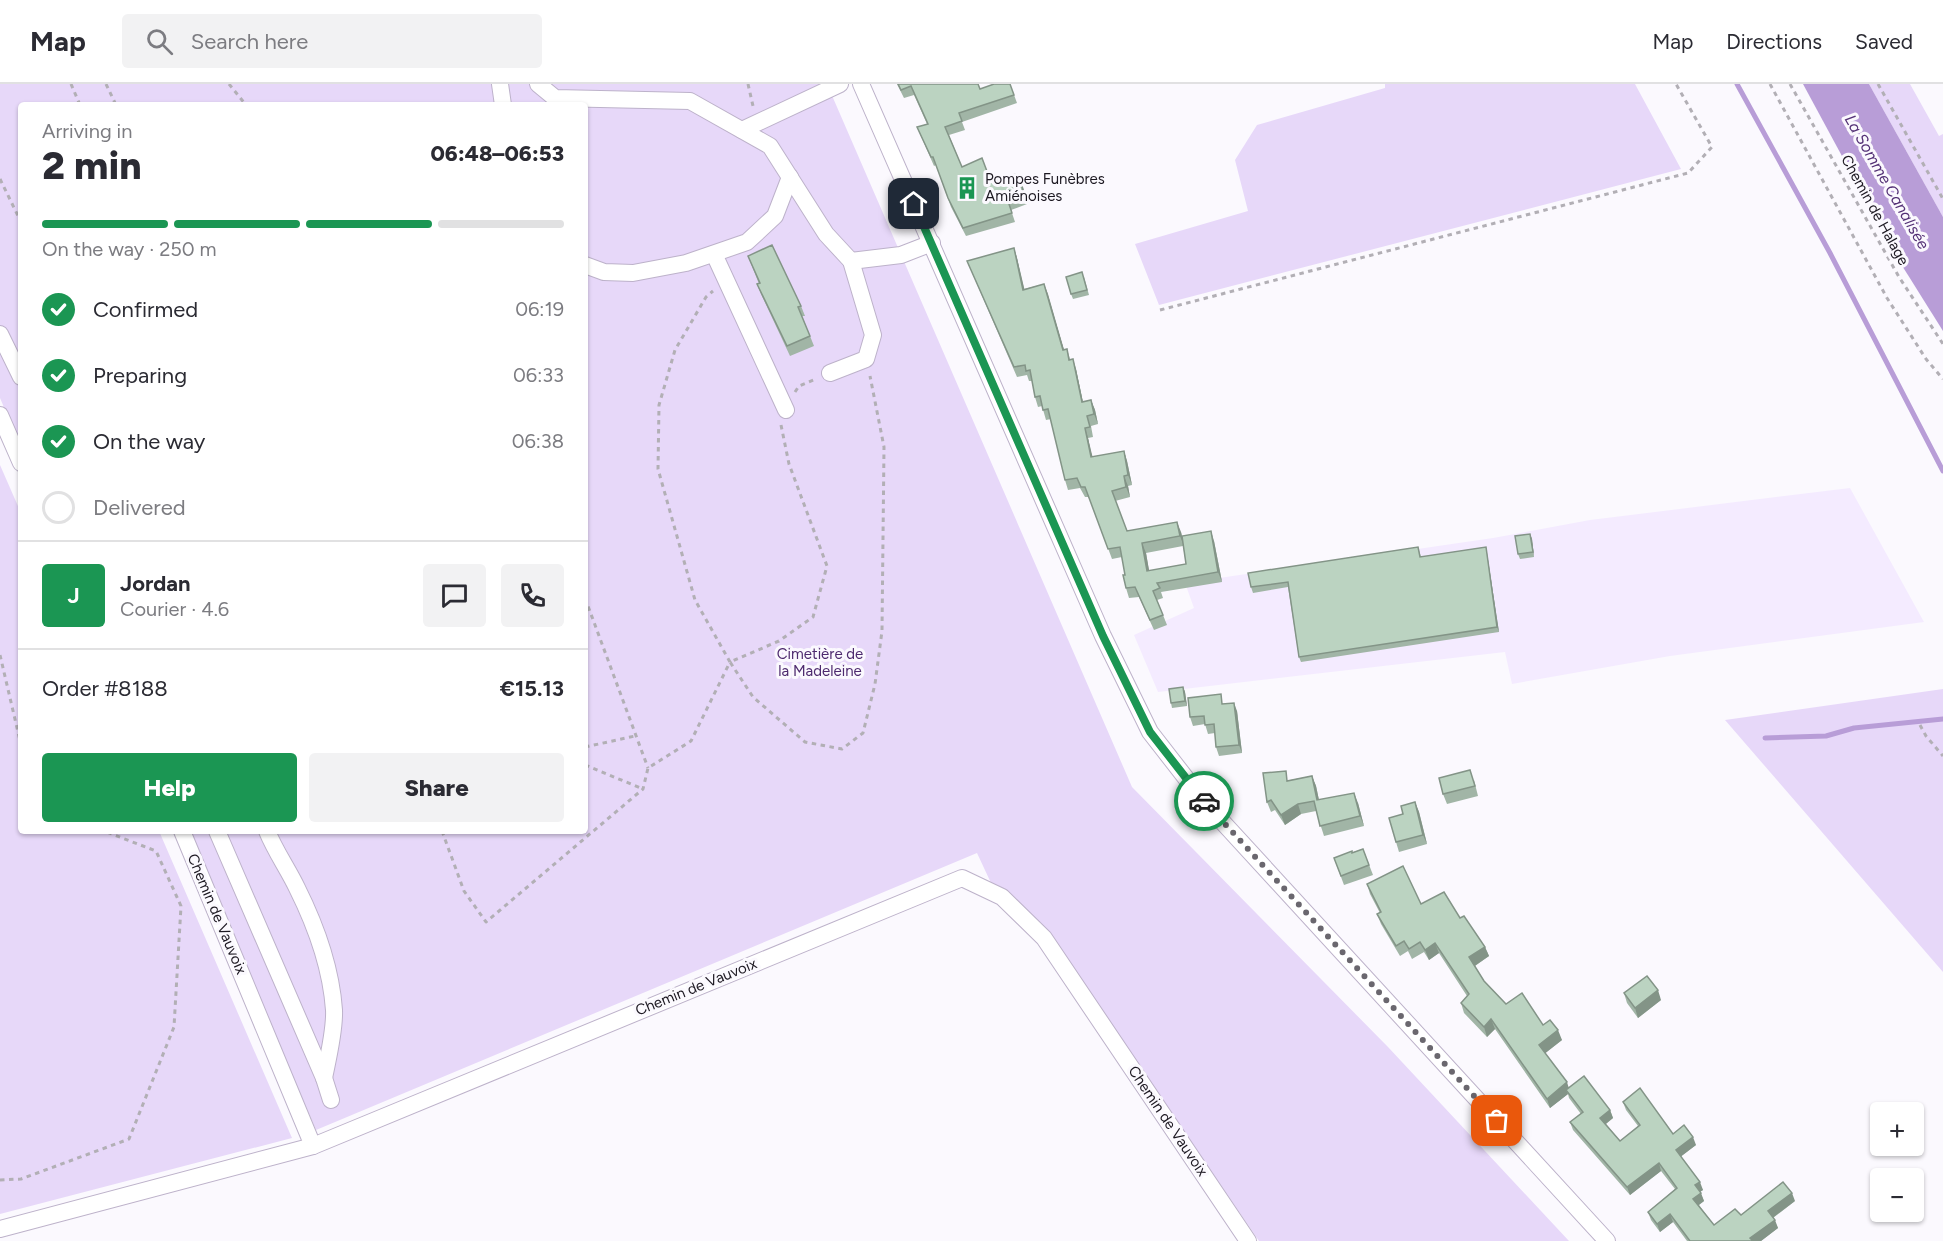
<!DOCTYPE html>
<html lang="en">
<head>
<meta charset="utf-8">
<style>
  :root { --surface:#fff; --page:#f2f2f3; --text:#2b2b33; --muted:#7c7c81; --line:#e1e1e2; --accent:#1b9653 }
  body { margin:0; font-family:Figtree,sans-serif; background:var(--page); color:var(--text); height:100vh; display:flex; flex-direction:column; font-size:22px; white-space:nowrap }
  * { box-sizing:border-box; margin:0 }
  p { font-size:20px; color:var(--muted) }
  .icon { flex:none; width:33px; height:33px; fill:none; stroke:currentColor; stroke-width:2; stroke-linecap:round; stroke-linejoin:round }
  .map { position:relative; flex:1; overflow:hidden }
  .side { position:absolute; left:18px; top:18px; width:570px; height:732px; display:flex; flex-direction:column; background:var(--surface); border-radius:6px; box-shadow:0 2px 4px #0004 }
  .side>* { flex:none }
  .controls { position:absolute; left:1870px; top:1018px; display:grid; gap:12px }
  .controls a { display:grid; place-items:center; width:54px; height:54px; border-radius:6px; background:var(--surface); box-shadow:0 2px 4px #0004; font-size:30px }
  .pin { position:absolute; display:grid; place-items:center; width:51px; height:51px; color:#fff; margin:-26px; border-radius:12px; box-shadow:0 3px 9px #0006 }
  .courier { position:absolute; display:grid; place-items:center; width:60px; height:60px; margin:-30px; border:4px solid #1b9653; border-radius:50%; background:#fff; color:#222; box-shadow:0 2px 8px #0007 }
  .overview em { font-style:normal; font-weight:800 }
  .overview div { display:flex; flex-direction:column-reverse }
  .overview { display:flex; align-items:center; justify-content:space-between; height:102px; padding:0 24px }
  h1 { font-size:39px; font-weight:800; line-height:45px }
  .bar { display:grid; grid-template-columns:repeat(4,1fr); gap:9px 6px; align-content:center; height:72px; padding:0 24px }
  .bar i { height:8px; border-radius:4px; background:var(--line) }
  .bar .selected { background:var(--accent) }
  .bar p { grid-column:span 4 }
  .line { display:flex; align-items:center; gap:15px; padding:0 24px; border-top:2px solid var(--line) }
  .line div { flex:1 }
  .round { display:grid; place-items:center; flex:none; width:63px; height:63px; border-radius:6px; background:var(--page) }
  ol { padding:0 24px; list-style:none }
  li { display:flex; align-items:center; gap:18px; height:66px }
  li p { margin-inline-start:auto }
  li .icon { padding:6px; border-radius:50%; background:var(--accent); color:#fff; stroke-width:4 }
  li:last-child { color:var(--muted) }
  li i { width:33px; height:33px; border:3px solid var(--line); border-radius:50% }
  .action { display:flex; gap:12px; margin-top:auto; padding:12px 24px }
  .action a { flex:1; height:69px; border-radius:6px; background:var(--accent); color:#fff; font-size:24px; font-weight:800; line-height:69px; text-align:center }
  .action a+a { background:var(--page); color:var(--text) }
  header { display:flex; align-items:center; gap:36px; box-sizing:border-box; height:84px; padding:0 30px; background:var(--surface); border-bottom:2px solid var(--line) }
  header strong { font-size:28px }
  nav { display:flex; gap:33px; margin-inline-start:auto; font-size:21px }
  .search { width:420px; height:54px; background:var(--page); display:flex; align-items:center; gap:15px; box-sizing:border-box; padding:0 21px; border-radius:6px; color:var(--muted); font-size:22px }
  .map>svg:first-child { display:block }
</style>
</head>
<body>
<header>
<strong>Map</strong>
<div class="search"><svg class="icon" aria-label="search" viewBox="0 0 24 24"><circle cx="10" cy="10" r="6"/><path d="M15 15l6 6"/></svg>Search here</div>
<nav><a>Map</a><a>Directions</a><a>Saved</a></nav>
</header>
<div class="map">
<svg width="1943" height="1157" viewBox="0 0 1943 1157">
  <rect width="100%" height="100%" fill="#fbf9fe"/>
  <path fill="#f4ebff" d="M1850 404 1924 538 1670 572 1512 600 1505 568 1158 608 1134 551 1194 524 1185 499 1493 454 1590 436Z"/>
  <g fill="#e7d8f9">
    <path d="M0 0H827L1132 703 1388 963 1569 1157H1259L1055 859 991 799 977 769 316 1046 187 747H585V21H21V363L0 314Z"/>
    <path d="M1385 0H1635L1681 85 1159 221 1135 160 1248 127 1235 76 1257 41 1385 4Z"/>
    <path d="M1869 0H1910L1939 52 1943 50V133Z"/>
    <path d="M0 381 21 429V747H159L292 1054 0 1130Z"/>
    <path d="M1943 605V888L1725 636Z"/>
  </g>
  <path fill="#b89dd7" d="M1803 0H1869L1943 133V247L1896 172Z"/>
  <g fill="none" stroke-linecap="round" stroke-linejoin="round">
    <g stroke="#b89dd7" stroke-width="5">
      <path d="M1737 0 1830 169 1943 387"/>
      <path d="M1765 654 1826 652 1854 644 1943 635"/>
    </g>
    <g stroke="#bdb2ca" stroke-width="18">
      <g id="minor">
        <path d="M500 0 503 21"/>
        <path d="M538 0 555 14 690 17 770 62 826 150 851 177 873 251 866 275 830 289"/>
        <path d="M861 0 1103 552 1150 648 1206 720 1607 1157"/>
        <path d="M742 46 840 0"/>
        <path d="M714 170 786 326"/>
        <path d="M851 177 901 171 932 159"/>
        <path d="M585 181 604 188 633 189 686 179 747 158 775 132 790 93"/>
        <path d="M0 250 21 293"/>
        <path d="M0 331 21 379"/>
        <path d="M182 747 313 1062"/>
        <path d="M217 747 324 994 331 1016"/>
        <path d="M267 747C275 767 288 785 297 804 316 842 331 883 334 926 335 946 328 974 324 994"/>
        <path d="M0 1145 313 1062 962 794 1002 813 1044 854 1248 1157"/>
      </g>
    </g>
    <g stroke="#b2afb5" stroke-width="3" stroke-dasharray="4.5 4.5" stroke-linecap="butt">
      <path d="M71 0 80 21"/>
      <path d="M106 0 116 21"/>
      <path d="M229 0 246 21"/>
      <path d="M748 0 753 22"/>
      <path d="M1770 0 1887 214 1926 275 1943 295"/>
      <path d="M1790 0 1899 193 1943 260"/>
      <path d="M1878 0 1943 115"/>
      <path d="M0 95 21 138"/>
      <path d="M1160 226 1688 89 1712 63 1676 0"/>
      <path d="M795 308 799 302 816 295"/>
      <path d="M781 341 789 380 827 482 813 533 779 557 730 578 753 613 805 658 842 665 863 649 875 600 882 547 884 363 870 292"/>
      <path d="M585 514 648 684"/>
      <path d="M0 571 21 661"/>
      <path d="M1920 641 1926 652 1943 672"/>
      <path d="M585 663 635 652"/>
      <path d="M585 681 643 705"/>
      <path d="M442 747 464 807 486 838 643 705 648 684 691 657 730 578 695 516 658 385 659 321 675 266 706 213 713 207"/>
      <path d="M0 1096 21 1095 129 1055 174 943 181 822 156 767 104 747"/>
    </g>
    <use href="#minor" stroke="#fff" stroke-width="16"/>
  </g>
  <g fill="#a1b5a6" fill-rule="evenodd">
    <path d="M897 0H978L980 5 1010 0 1017 19 962 38 965 46 949 51 962 83 991 98 1020 94 1023 103 1027 120 1011 126 1015 138 966 152 951 123 936 81 934 82 917 43 927 40 914 11 904 14Z"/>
    <path d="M1014 164 1017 174 1024 205 1044 200 1064 266 1067 265 1070 275 1076 285 1083 318 1091 316 1095 326 1098 340 1091 342 1093 353 1088 354 1092 373 1124 367 1127 377 1132 401 1128 402 1130 413 1115 417 1127 447 1181 448 1182 452 1214 457 1222 498 1161 508 1163 514 1157 516 1167 541 1154 546 1139 513 1129 514 1126 504 1125 491 1122 473 1112 475 1089 413H1085L1080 404 1068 406 1065 396 1051 335 1046 336 1042 322 1038 323 1035 313 1032 297H1029L1027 291 1017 293 967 177ZM1183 462 1186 480 1149 487 1146 469Z"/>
    <path d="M748 172 801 222 805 232H802L814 262 790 272 761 210 757 200H759Z"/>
    <path d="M1084 193 1089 211 1073 215 1071 210Z"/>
    <path d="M1530 450 1532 455 1534 473 1520 475 1518 470Z"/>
    <path d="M1418 463 1421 473 1486 463 1487 469 1499 548 1301 578 1299 573 1288 503 1253 509 1251 503Z"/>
    <path d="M1183 603 1185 608 1187 622 1172 624 1171 619Z"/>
    <path d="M1224 620 1237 627 1242 669 1219 672 1216 663 1215 649 1208 650 1205 640 1193 642 1190 633Z"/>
    <path d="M1312 692 1316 702 1319 716 1358 719 1364 742 1324 752 1316 727 1301 730 1285 741 1275 726 1271 728 1267 718 1290 696Z"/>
    <path d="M1474 696 1478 712 1447 720 1443 710Z"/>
    <path d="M1415 718 1419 728 1427 760 1399 768 1396 758 1403 730Z"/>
    <path d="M1363 765 1373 791 1344 801 1334 774Z"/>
    <path d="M1367 800 1460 834 1485 863 1489 872 1475 882 1484 897 1506 920 1543 941 1562 956 1545 969 1569 1004 1610 1026 1613 1034 1606 1040 1620 1057 1638 1042 1626 1026 1623 1018 1673 1050 1696 1061 1681 1072 1703 1106 1700 1108 1704 1117 1699 1121 1714 1141 1741 1131 1795 1117 1773 1134 1778 1144 1761 1157H1687L1673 1138 1660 1148 1651 1136 1648 1128 1675 1105 1661 1087 1630 1111 1573 1046 1570 1038 1581 1030 1569 1014 1568 1010 1550 1024 1495 945 1487 953 1464 929 1461 919 1467 912 1439 869 1429 876 1424 868 1412 875 1408 867 1400 872 1381 840 1377 830 1380 829 1370 810Z"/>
    <path d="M1624 909 1661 916 1638 934 1627 919Z"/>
  </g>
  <g fill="#839487">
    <path d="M1020 94 1023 103 1027 120 1024 112Z"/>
    <path d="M1014 164 1017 174 1027 216 1023 206Z"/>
    <path d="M1044 200 1048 210 1067 276 1063 266Z"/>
    <path d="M1073 275 1076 285 1085 328 1082 318Z"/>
    <path d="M1091 316 1095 326 1098 340 1094 330Z"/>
    <path d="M1085 344 1088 354 1095 383 1091 373Z"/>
    <path d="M1124 367 1127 377 1132 401 1128 391Z"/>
    <path d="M1124 392 1128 402 1130 413 1126 403Z"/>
    <path d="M1177 438 1181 448 1184 462 1180 452Z"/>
    <path d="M1211 447 1214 457 1222 498 1218 488Z"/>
    <path d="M1530 450 1532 455 1534 473 1533 468Z"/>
    <path d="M1142 459 1146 469 1151 497 1147 487Z"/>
    <path d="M1486 463 1487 469 1499 548 1497 543Z"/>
    <path d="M1183 603 1185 608 1187 622 1185 617Z"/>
    <path d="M1234 619 1237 627 1242 669 1239 661Z"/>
    <path d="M1312 692 1316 702 1321 726 1317 716Z"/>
    <path d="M1354 709 1358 719 1364 742 1360 732Z"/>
    <path d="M1415 718 1419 728 1427 760 1423 751Z"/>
    <path d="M1298 720 1301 730 1285 741 1281 731Z"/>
    <path d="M1435 859 1439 869 1429 876 1425 866Z"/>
    <path d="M1485 863 1489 872 1473 883 1469 873Z"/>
    <path d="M1658 906 1661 916 1638 934 1635 924Z"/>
    <path d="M1491 935 1495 945 1487 953 1484 943Z"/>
    <path d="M1558 946 1562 956 1543 971 1539 961Z"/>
    <path d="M1567 998 1570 1008 1566 1006 1568 1010 1550 1024 1547 1015Z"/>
    <path d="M1610 1026 1613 1034 1603 1042 1600 1034Z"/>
    <path d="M1693 1053 1696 1061 1679 1074 1676 1066Z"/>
    <path d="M1659 1079 1661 1087 1630 1111 1627 1103Z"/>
    <path d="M1700 1098 1703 1106 1698 1109 1695 1101Z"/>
    <path d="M1701 1109 1704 1117 1696 1123 1693 1115Z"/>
    <path d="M1792 1109 1795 1117 1771 1135 1768 1127Z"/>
    <path d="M1670 1130 1673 1138 1660 1148 1657 1140Z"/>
    <path d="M1775 1136 1778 1144 1761 1157H1751L1750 1154Z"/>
  </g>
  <g fill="#bbd3c1" stroke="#839487" stroke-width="1.5">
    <path d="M898 0H978L980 5 994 0H1010L1014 11 959 29 962 37 945 43 962 83 982 74 991 98 1016 90 1018 95 1020 94 1024 112 1008 117 1012 129 963 144 948 114 933 73H931L917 43 928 40 911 2 901 6Z"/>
    <path d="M772 161 801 222 798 223 810 252 787 262 757 200 760 199 748 172Z"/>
    <path d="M1014 164 1023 206 1044 200 1063 266 1067 265 1069 276 1073 275 1082 318 1091 316 1094 330 1087 332 1090 343 1085 344 1091 373 1124 367 1128 391 1124 392 1126 403 1112 407 1127 447 1177 438 1180 452 1142 459 1147 487 1186 480 1182 452 1211 447 1218 488 1157 499 1160 504 1153 507 1163 531 1150 536 1135 503 1126 504 1123 491H1125L1120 463 1108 465 1085 403H1081L1077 394 1065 396 1048 325 1043 326 1040 312 1035 313 1030 286 1026 287 1025 281 1014 283 967 177Z"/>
    <path d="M1082 188 1087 206 1071 210 1066 193Z"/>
    <path d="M1530 450 1533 468 1518 470 1515 452Z"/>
    <path d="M1418 463 1420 473 1486 463 1497 543 1299 573 1288 498 1251 503 1248 489Z"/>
    <path d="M1183 603 1185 617 1171 619 1169 605Z"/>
    <path d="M1221 610 1222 620 1234 619 1239 661 1216 663 1214 640 1205 641 1204 632 1190 633 1188 614Z"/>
    <path d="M1470 686 1475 702 1443 710 1439 694Z"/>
    <path d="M1286 687 1287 697 1312 692 1317 716 1354 709 1360 732 1320 742 1314 717 1298 720 1281 731 1271 716 1267 718 1263 689Z"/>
    <path d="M1415 718 1423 751 1396 758 1389 734 1403 730 1401 722Z"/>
    <path d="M1363 765 1369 781 1341 792 1334 774 1352 767V769Z"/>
    <path d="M1403 782 1421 820 1444 808 1460 834 1464 832 1485 863 1469 873 1484 897 1506 920 1522 909 1543 941 1550 936 1558 946 1539 961 1567 998 1547 1015 1491 935 1484 943 1461 919 1469 910 1435 859 1425 866 1420 858 1409 865 1404 857 1396 862 1377 830 1381 828 1367 800Z"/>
    <path d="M1647 892 1658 906 1635 924 1624 909Z"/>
    <path d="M1584 992 1610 1026 1600 1034 1620 1057 1640 1041 1623 1018 1640 1004 1673 1050 1684 1041 1693 1053 1676 1066 1700 1098 1695 1101 1701 1109 1693 1115 1714 1141 1735 1125 1741 1131 1783 1098 1792 1109 1768 1127 1775 1136 1750 1154 1753 1157H1690L1670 1130 1657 1140 1648 1128 1677 1104 1659 1079 1627 1103 1570 1038 1583 1028 1566 1006Z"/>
  </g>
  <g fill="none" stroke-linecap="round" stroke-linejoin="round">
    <path stroke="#6a676e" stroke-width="6" stroke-dasharray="0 10.8" d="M1204 717 1497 1037"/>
    <path stroke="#1b9653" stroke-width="8" d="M914 120 1103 552 1150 648 1204 717"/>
  </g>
  <defs>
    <g id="building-bare" transform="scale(1.8)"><path d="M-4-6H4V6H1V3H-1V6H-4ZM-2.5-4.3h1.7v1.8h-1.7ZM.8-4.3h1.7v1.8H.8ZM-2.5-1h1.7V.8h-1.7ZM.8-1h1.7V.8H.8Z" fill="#1b9653" stroke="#fbf9fe" stroke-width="2.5" paint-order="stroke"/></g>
  </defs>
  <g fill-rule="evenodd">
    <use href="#building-bare" x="967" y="104"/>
  </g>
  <g text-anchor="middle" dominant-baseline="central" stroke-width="6" stroke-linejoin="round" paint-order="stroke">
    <g font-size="15" fill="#1c1821" stroke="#fbf9fe" text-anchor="start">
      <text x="985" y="95">Pompes Funèbres<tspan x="985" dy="17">Amiénoises</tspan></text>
    </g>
    <g font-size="15" fill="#1c1821" stroke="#fbf9fe">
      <text transform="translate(1875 126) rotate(61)">Chemin de Halage</text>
      <text transform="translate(217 830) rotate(67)">Chemin de Vauvoix</text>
      <text transform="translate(696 903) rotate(-22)">Chemin de Vauvoix</text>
      <text transform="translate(1168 1037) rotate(56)">Chemin de Vauvoix</text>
    </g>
    <g font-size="15" fill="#4d2a6e" stroke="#fbf9fe">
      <text x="820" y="570">Cimetière de<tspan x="820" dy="17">la Madeleine</tspan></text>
    </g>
    <g font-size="16" font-style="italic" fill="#543176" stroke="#fbf9fe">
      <text transform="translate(1887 98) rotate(60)">La Somme Canalisée</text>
    </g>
  </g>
</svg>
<div class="controls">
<a>+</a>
<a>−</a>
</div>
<div class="pin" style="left:1497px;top:1037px;background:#ea580c"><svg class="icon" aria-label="bag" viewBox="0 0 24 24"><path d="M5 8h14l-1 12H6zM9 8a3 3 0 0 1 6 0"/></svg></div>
<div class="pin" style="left:914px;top:120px;background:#1f2937"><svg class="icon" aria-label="home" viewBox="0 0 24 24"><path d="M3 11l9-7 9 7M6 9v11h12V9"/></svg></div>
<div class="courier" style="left:1204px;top:717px"><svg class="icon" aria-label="car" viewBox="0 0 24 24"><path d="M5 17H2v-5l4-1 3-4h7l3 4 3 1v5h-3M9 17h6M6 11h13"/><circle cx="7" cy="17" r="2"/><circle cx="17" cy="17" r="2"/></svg></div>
<section class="side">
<div class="overview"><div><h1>2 min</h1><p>Arriving in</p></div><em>06:48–06:53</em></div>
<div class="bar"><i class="selected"></i><i class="selected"></i><i class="selected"></i><i></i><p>On the way · 250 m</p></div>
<ol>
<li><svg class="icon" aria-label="check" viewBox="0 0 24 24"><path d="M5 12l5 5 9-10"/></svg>Confirmed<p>06:19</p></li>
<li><svg class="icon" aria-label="check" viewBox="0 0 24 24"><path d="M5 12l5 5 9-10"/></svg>Preparing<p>06:33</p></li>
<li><svg class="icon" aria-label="check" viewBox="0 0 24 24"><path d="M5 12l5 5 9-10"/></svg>On the way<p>06:38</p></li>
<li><i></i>Delivered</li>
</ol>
<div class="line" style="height:108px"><b class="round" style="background:var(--accent);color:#fff">J</b><div><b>Jordan</b><p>Courier · 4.6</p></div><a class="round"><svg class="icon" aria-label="chat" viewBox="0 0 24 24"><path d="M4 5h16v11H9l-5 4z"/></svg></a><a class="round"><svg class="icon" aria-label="phone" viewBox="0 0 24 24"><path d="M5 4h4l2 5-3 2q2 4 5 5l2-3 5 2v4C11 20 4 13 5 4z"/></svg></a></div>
<div class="line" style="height:78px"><div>Order #8188</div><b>€15.13</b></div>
<div class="action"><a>Help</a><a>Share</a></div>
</section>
</div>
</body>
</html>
